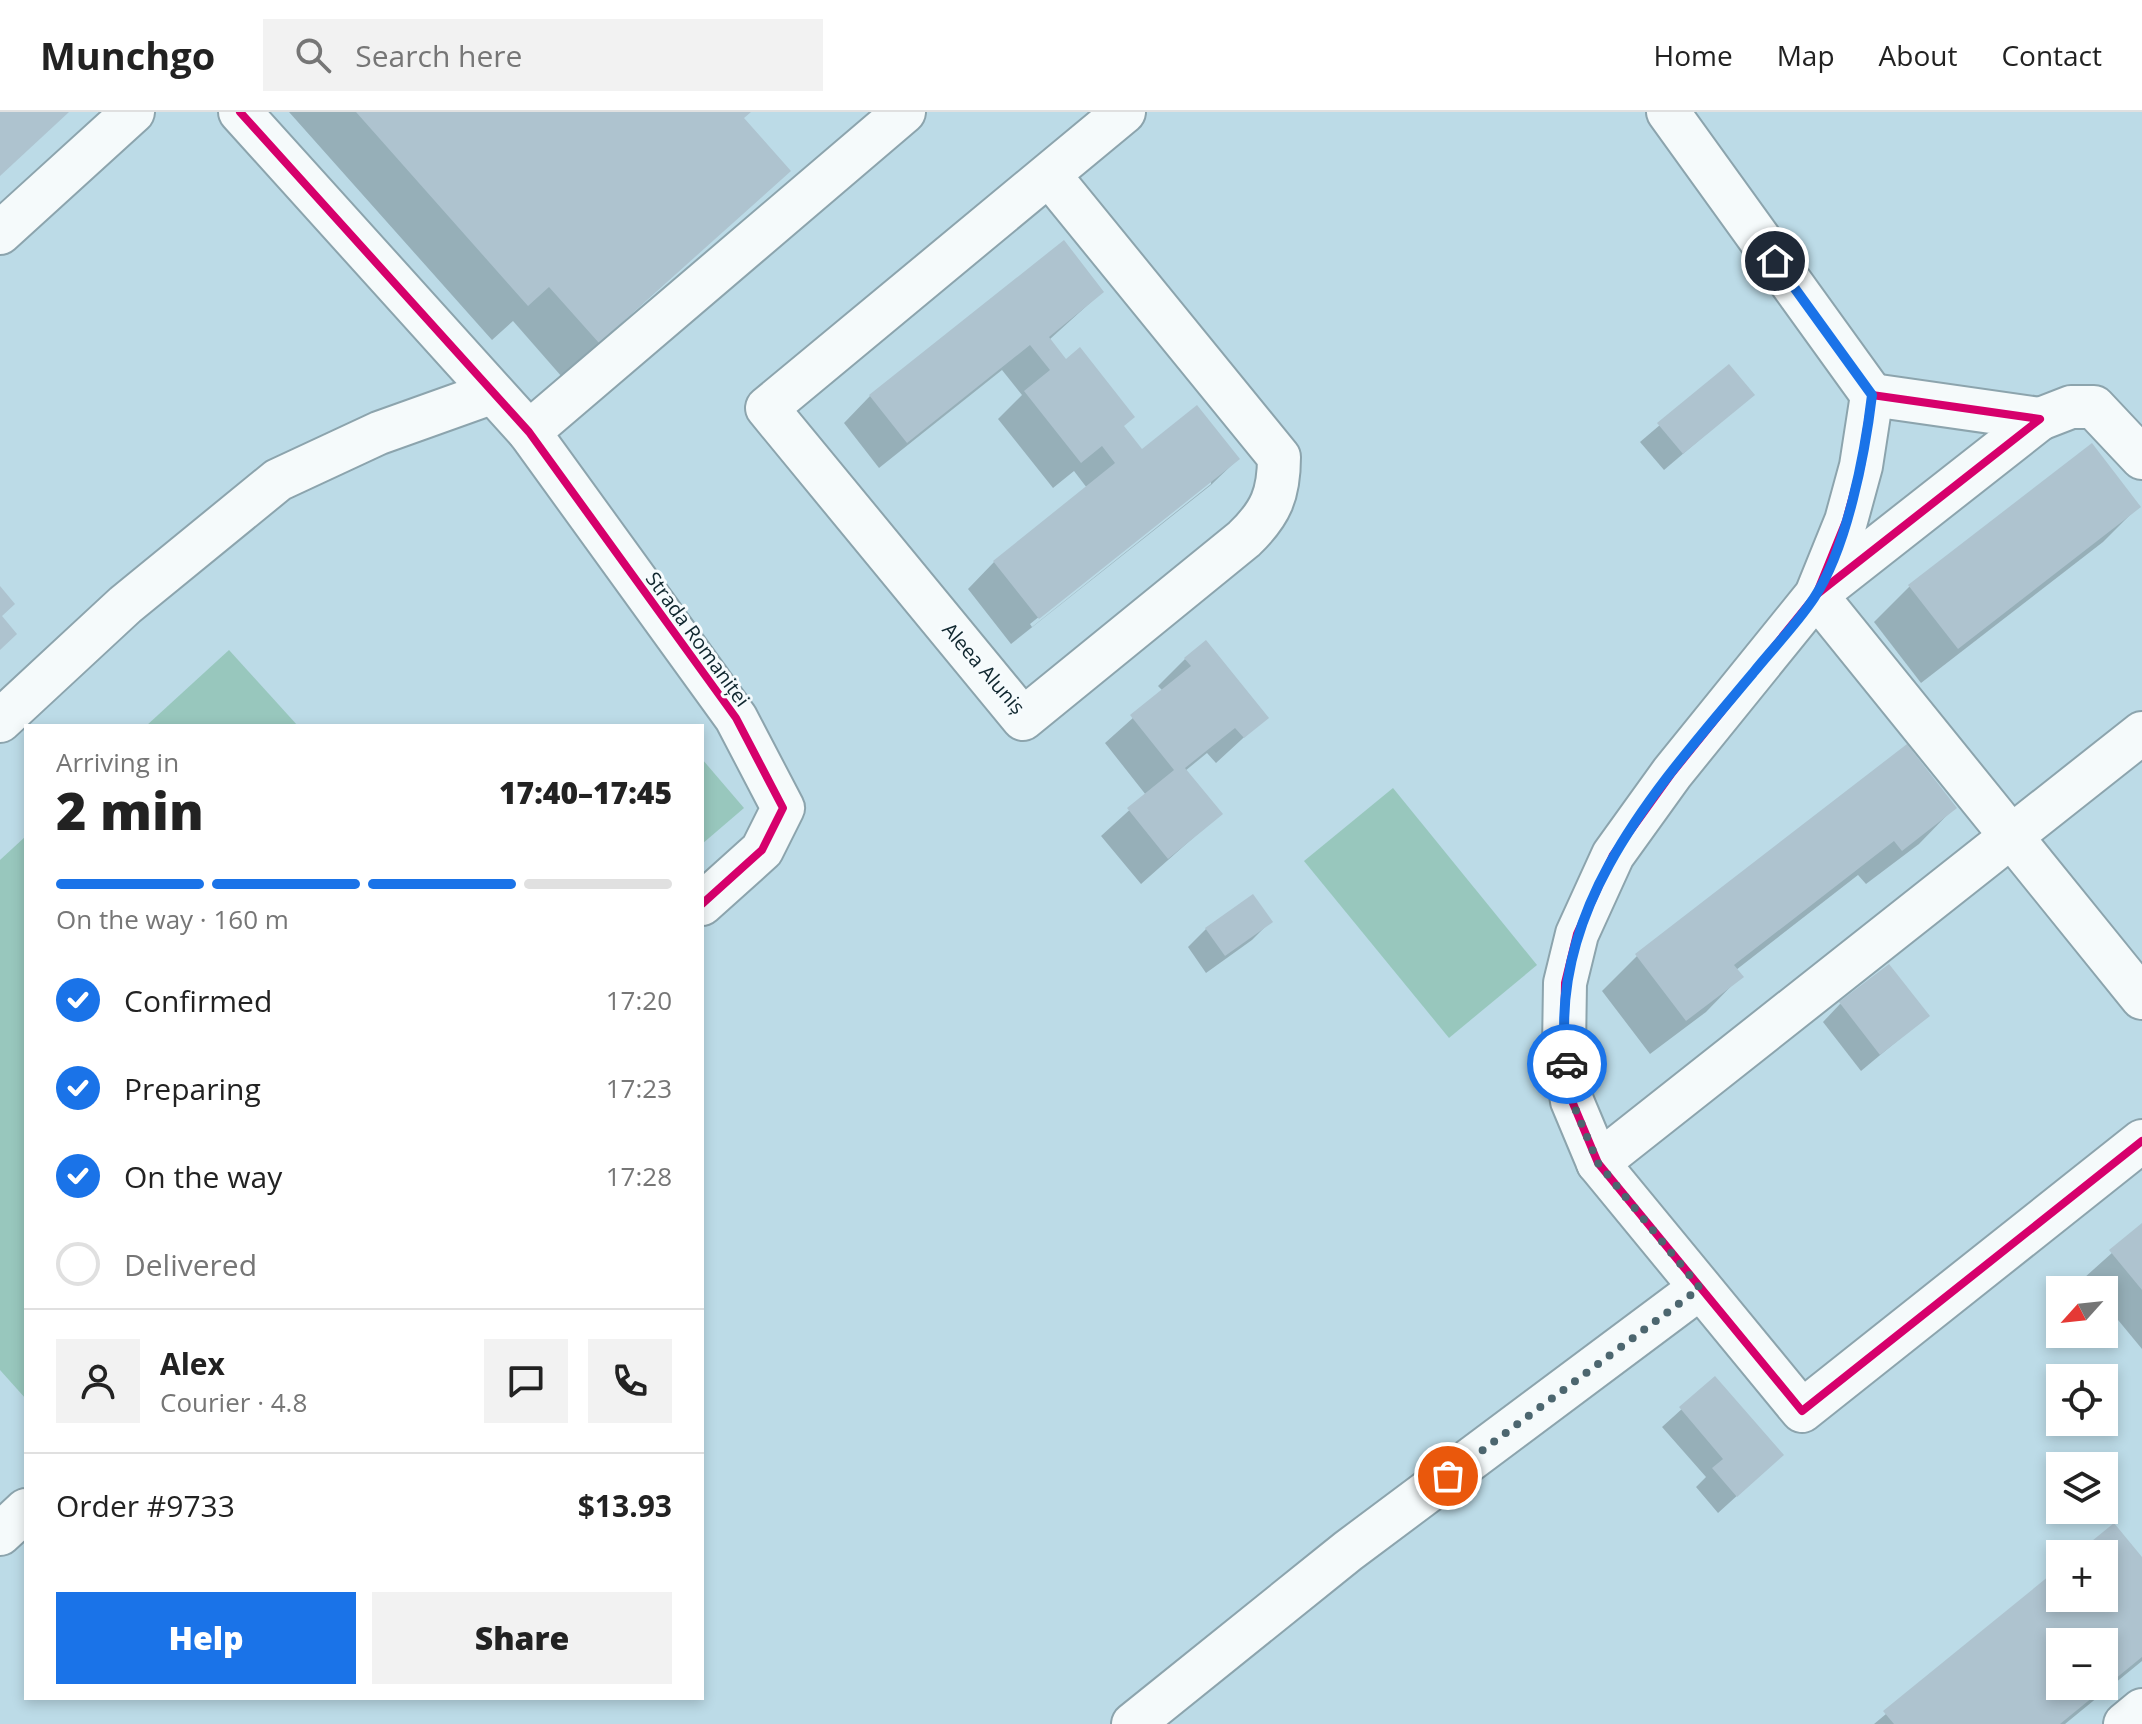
<!DOCTYPE html>
<html lang="en">
<head>
<meta charset="utf-8">
<style>
  :root { --surface:#fff; --page:#f2f2f2; --text:#222; --muted:#767676; --line:#e0e0e0; --accent:#1a73e8 }
  body { margin:0; font-family:"Open Sans",sans-serif; background:var(--page); color:var(--text); height:100vh; display:flex; flex-direction:column; font-size:30px; white-space:nowrap }
  * { box-sizing:border-box; margin:0 }
  p { font-size:26px; color:var(--muted) }
  .icon { flex:none; width:44px; height:44px; fill:none; stroke:currentColor; stroke-width:2; stroke-linecap:round; stroke-linejoin:round }
  .map { position:relative; flex:1; overflow:hidden }
  .details { position:absolute; left:24px; top:612px; width:680px; height:976px; display:flex; flex-direction:column; background:var(--surface); border-radius:0px; box-shadow:0 4px 12px #0003 }
  .details>* { flex:none }
  .needle { width:52px; rotate:243deg }
  .buttons { position:absolute; left:2046px; top:1164px; display:grid; gap:16px }
  .buttons a { display:grid; place-items:center; width:72px; height:72px; border-radius:0px; background:var(--surface); box-shadow:0 4px 12px #0003; font-size:40px }
  .pin { position:absolute; display:grid; place-items:center; width:68px; height:68px; color:#fff; margin:-34px; border:4px solid #fff; border-radius:50%; box-shadow:0 2px 8px #0007 }
  .courier { position:absolute; display:grid; place-items:center; width:80px; height:80px; margin:-40px; border:6px solid #1a73e8; border-radius:50%; background:#fff; color:#222; box-shadow:0 2px 10px #0007 }
  .head em { font-style:normal; font-weight:800 }
  .head div { display:flex; flex-direction:column-reverse }
  .head { display:flex; align-items:center; justify-content:space-between; height:136px; padding:0 32px }
  h1 { font-size:52px; font-weight:800; line-height:60px }
  .bar { display:grid; grid-template-columns:repeat(4,1fr); gap:12px 8px; align-content:center; height:96px; padding:0 32px }
  .bar i { height:10px; border-radius:6px; background:var(--line) }
  .bar .selected { background:var(--accent) }
  .bar p { grid-column:span 4 }
  .line { display:flex; align-items:center; gap:20px; padding:0 32px; border-top:2px solid var(--line) }
  .line div { flex:1 }
  .round { display:grid; place-items:center; flex:none; width:84px; height:84px; border-radius:0px; background:var(--page) }
  ol { padding:0 32px; list-style:none }
  li { display:flex; align-items:center; gap:24px; height:88px }
  li p { margin-inline-start:auto }
  li .icon { padding:8px; border-radius:50%; background:var(--accent); color:#fff; stroke-width:4 }
  li:last-child { color:var(--muted) }
  li i { width:44px; height:44px; border:4px solid var(--line); border-radius:50% }
  .button { display:flex; gap:16px; margin-top:auto; padding:16px 32px }
  .button a { flex:1; height:92px; border-radius:0px; background:var(--accent); color:#fff; font-size:32px; font-weight:800; line-height:92px; text-align:center }
  .button a+a { background:var(--page); color:var(--text) }
  header { display:flex; align-items:center; gap:48px; box-sizing:border-box; height:112px; padding:0 40px; background:var(--surface); border-bottom:2px solid var(--line) }
  header strong { font-size:38px }
  nav { display:flex; gap:44px; margin-inline-start:auto; font-size:28px }
  .search { width:560px; height:72px; background:var(--page); display:flex; align-items:center; gap:20px; box-sizing:border-box; padding:0 28px; border-radius:0px; color:var(--muted); font-size:30px }
  .map>svg:first-child { display:block }
</style>
</head>
<body>
<header>
<strong>Munchgo</strong>
<div class="search"><svg class="icon" aria-label="search" viewBox="0 0 24 24"><circle cx="10" cy="10" r="6"/><path d="M15 15l6 6"/></svg>Search here</div>
<nav><a>Home</a><a>Map</a><a>About</a><a>Contact</a></nav>
</header>
<div class="map">
<svg width="2142" height="1612" viewBox="0 0 2142 1612">
  <rect width="100%" height="100%" fill="#bcdbe7"/>
  <g fill="#98c7bd">
    <path d="M229 538 298 614H146Z"/>
    <path d="M702 647 744 696 702 732Z"/>
    <path d="M1393 676 1537 853 1449 926 1304 749Z"/>
    <path d="M26 724V1287L0 1258V748Z"/>
  </g>
  <g fill="#0003" fill-rule="evenodd">
    <path d="M289 0H750L742 7 788 59 562 265 513 209 492 228Z"/>
    <path d="M1102 180 1049 228 1142 339 1238 347 1211 373 1011 532 968 477 994 450 1087 376 1074 359 1053 376 998 307 1022 283 1002 258 879 356 844 311 870 284ZM1211 367V372L1032 515 1030 512Z"/>
    <path d="M1729 254 1752 283 1664 358 1640 330Z"/>
    <path d="M2092 334 2138 395 2103 430 1921 571 1874 510 1909 475Z"/>
    <path d="M1185 547 1266 605 1216 651 1207 641 1185 659 1220 702 1141 772 1101 724 1146 683 1105 631 1163 579 1158 574Z"/>
    <path d="M1954 696 1919 732 1866 772 1858 763 1736 858 1741 864 1706 900 1650 942 1602 879 1637 844Z"/>
    <path d="M1270 810 1252 828 1206 861 1188 835 1206 817Z"/>
    <path d="M1840 892 1927 904 1861 959 1823 910Z"/>
    <path d="M2142 1114V1237L2104 1191V1178H2094L2084 1166Z"/>
    <path d="M1715 1267 1782 1343 1718 1401 1696 1375 1706 1365 1662 1315Z"/>
    <path d="M2113 1414 2142 1449V1549L2065 1612H1874L2060 1457V1486H2104V1442H2079ZM2060 1530H2104V1574H2060Z"/>
  </g>
  <g fill="#aec3cf" fill-rule="evenodd">
    <path d="M0 0H69L0 64Z"/>
    <path d="M356 0H751L744 6 791 59 599 231 549 175 528 194Z"/>
    <path d="M1064 128 1104 180 1049 225 1066 247 1080 235 1135 305 1124 314 1142 337 1197 293 1240 347 1039 507 993 449 1115 351 1102 334 1081 351 1024 279 1050 258 1030 233 907 331 869 283Z"/>
    <path d="M1729 252 1755 283 1683 342 1657 311Z"/>
    <path d="M2092 331 2141 395 1958 537 1908 473Z"/>
    <path d="M0 474 15 492 2 504 17 522 0 538Z"/>
    <path d="M1206 528 1269 606 1244 626 1235 616 1185 656 1223 702 1168 747 1127 696 1174 658 1130 603 1191 554 1184 546Z"/>
    <path d="M1907 632 1957 696 1902 739 1894 729 1734 853 1744 865 1686 909 1635 842Z"/>
    <path d="M1253 782 1273 810 1225 844 1205 816Z"/>
    <path d="M1889 852 1930 904 1880 943 1839 890Z"/>
    <path d="M2142 1111V1178L2109 1138Z"/>
    <path d="M1715 1264 1784 1343 1737 1385 1712 1356 1723 1347 1679 1295Z"/>
    <path d="M2114 1411 2142 1445V1545L2060 1612H1894L1883 1599 2060 1455V1486H2104V1442H2076ZM2060 1530H2104V1574H2060Z"/>
  </g>
  <g fill="none" stroke-linecap="round" stroke-linejoin="round">
    <g stroke="#8ca4ad" stroke-width="46">
      <g id="minor">
        <path d="M240 0 529 320 736 606 783 696 762 738 702 792"/>
        <path d="M1668 0 1872 283"/>
        <path d="M1050 64 1279 345C1279 382 1271 401 1244 427L1023 607 767 296 1124 0"/>
        <path d="M0 121 133 0"/>
        <path d="M2040 307 2071 295H2094L2142 346"/>
        <path d="M529 320 904 0"/>
        <path d="M1816 483 2040 307 1872 283 1861 354 1846 409 1816 483 1672 661 1613 743 1577 822 1565 871 1564 936 1572 989 1598 1051 1802 1299 2142 1029"/>
        <path d="M1816 483 2142 886"/>
        <path d="M0 609 125 493 278 368 379 321 491 281"/>
        <path d="M1598 1051 2142 621"/>
        <path d="M0 1422 26 1398"/>
        <path d="M1133 1612 1348 1439 1700 1176"/>
        <path d="M2125 1612 2142 1598"/>
      </g>
    </g>
    <use href="#minor" stroke="#f5fafb" stroke-width="42"/>
    <g stroke="#f6fbfd" stroke-width="13">
      <g id="cycleway">
        <path d="M240 0 529 320 736 606 783 696 762 738 702 792"/>
        <path d="M1816 483 2040 307 1872 283 1861 354 1846 409 1816 483 1672 661 1613 743 1577 822 1565 871 1564 936 1572 989 1598 1051 1802 1299 2142 1029"/>
      </g>
    </g>
    <use href="#cycleway" stroke="#d6006c" stroke-width="8"/>
  </g>
  <g fill="none" stroke-linecap="round" stroke-linejoin="round">
    <path stroke="#4c666f" stroke-width="8" stroke-dasharray="0 14.4" d="M1448 1364 1700 1176 1598 1051 1572 989 1567 952"/>
    <path stroke="#1a73e8" stroke-width="10" d="M1567 952C1544 796 1660 672 1753 561 1773 536 1796 513 1814 486 1847 436 1865 342 1872 283L1775 149"/>
  </g>
  <g text-anchor="middle" dominant-baseline="central" stroke-width="6" stroke-linejoin="round" paint-order="stroke">
    <g font-size="20" fill="#10272f" stroke="#f6fbfd">
      <text transform="translate(698 527) rotate(54)">Strada Romaniței</text>
      <text transform="translate(984 556) rotate(49)">Aleea Aluniș</text>
    </g>
  </g>
</svg>
<div class="buttons">
<a><svg class="needle" viewBox="-14 -14 28 28"><path d="M0-13l5 13h-10z" fill="#e53935"/><path d="M0 13l5-13h-10z" fill="#767676"/></svg></a>
<a><svg class="icon" aria-label="locate" viewBox="0 0 24 24"><circle cx="12" cy="12" r="6"/><path d="M12 2v4M12 18v4M2 12h4M18 12h4"/></svg></a>
<a><svg class="icon" aria-label="layers" viewBox="0 0 24 24"><path d="M12 4l9 5-9 5-9-5zM3 14l9 5 9-5"/></svg></a>
<a>+</a>
<a>−</a>
</div>
<div class="pin" style="left:1448px;top:1364px;background:#ea580c"><svg class="icon" aria-label="bag" viewBox="0 0 24 24"><path d="M5 8h14l-1 12H6zM9 8a3 3 0 0 1 6 0"/></svg></div>
<div class="pin" style="left:1775px;top:149px;background:#1f2937"><svg class="icon" aria-label="home" viewBox="0 0 24 24"><path d="M3 11l9-7 9 7M6 9v11h12V9"/></svg></div>
<div class="courier" style="left:1567px;top:952px"><svg class="icon" aria-label="car" viewBox="0 0 24 24"><path d="M5 17H2v-5l4-1 3-4h7l3 4 3 1v5h-3M9 17h6M6 11h13"/><circle cx="7" cy="17" r="2"/><circle cx="17" cy="17" r="2"/></svg></div>
<section class="details">
<div class="head"><div><h1>2 min</h1><p>Arriving in</p></div><em>17:40–17:45</em></div>
<div class="bar"><i class="selected"></i><i class="selected"></i><i class="selected"></i><i></i><p>On the way · 160 m</p></div>
<ol>
<li><svg class="icon" aria-label="check" viewBox="0 0 24 24"><path d="M5 12l5 5 9-10"/></svg>Confirmed<p>17:20</p></li>
<li><svg class="icon" aria-label="check" viewBox="0 0 24 24"><path d="M5 12l5 5 9-10"/></svg>Preparing<p>17:23</p></li>
<li><svg class="icon" aria-label="check" viewBox="0 0 24 24"><path d="M5 12l5 5 9-10"/></svg>On the way<p>17:28</p></li>
<li><i></i>Delivered</li>
</ol>
<div class="line" style="height:144px"><a class="round"><svg class="icon" aria-label="person" viewBox="0 0 24 24"><circle cx="12" cy="8" r="4"/><path d="M4 21q1-7 8-7t8 7"/></svg></a><div><b>Alex</b><p>Courier · 4.8</p></div><a class="round"><svg class="icon" aria-label="chat" viewBox="0 0 24 24"><path d="M4 5h16v11H9l-5 4z"/></svg></a><a class="round"><svg class="icon" aria-label="phone" viewBox="0 0 24 24"><path d="M5 4h4l2 5-3 2q2 4 5 5l2-3 5 2v4C11 20 4 13 5 4z"/></svg></a></div>
<div class="line" style="height:104px"><div>Order #9733</div><b>$13.93</b></div>
<div class="button"><a>Help</a><a>Share</a></div>
</section>
</div>
</body>
</html>
